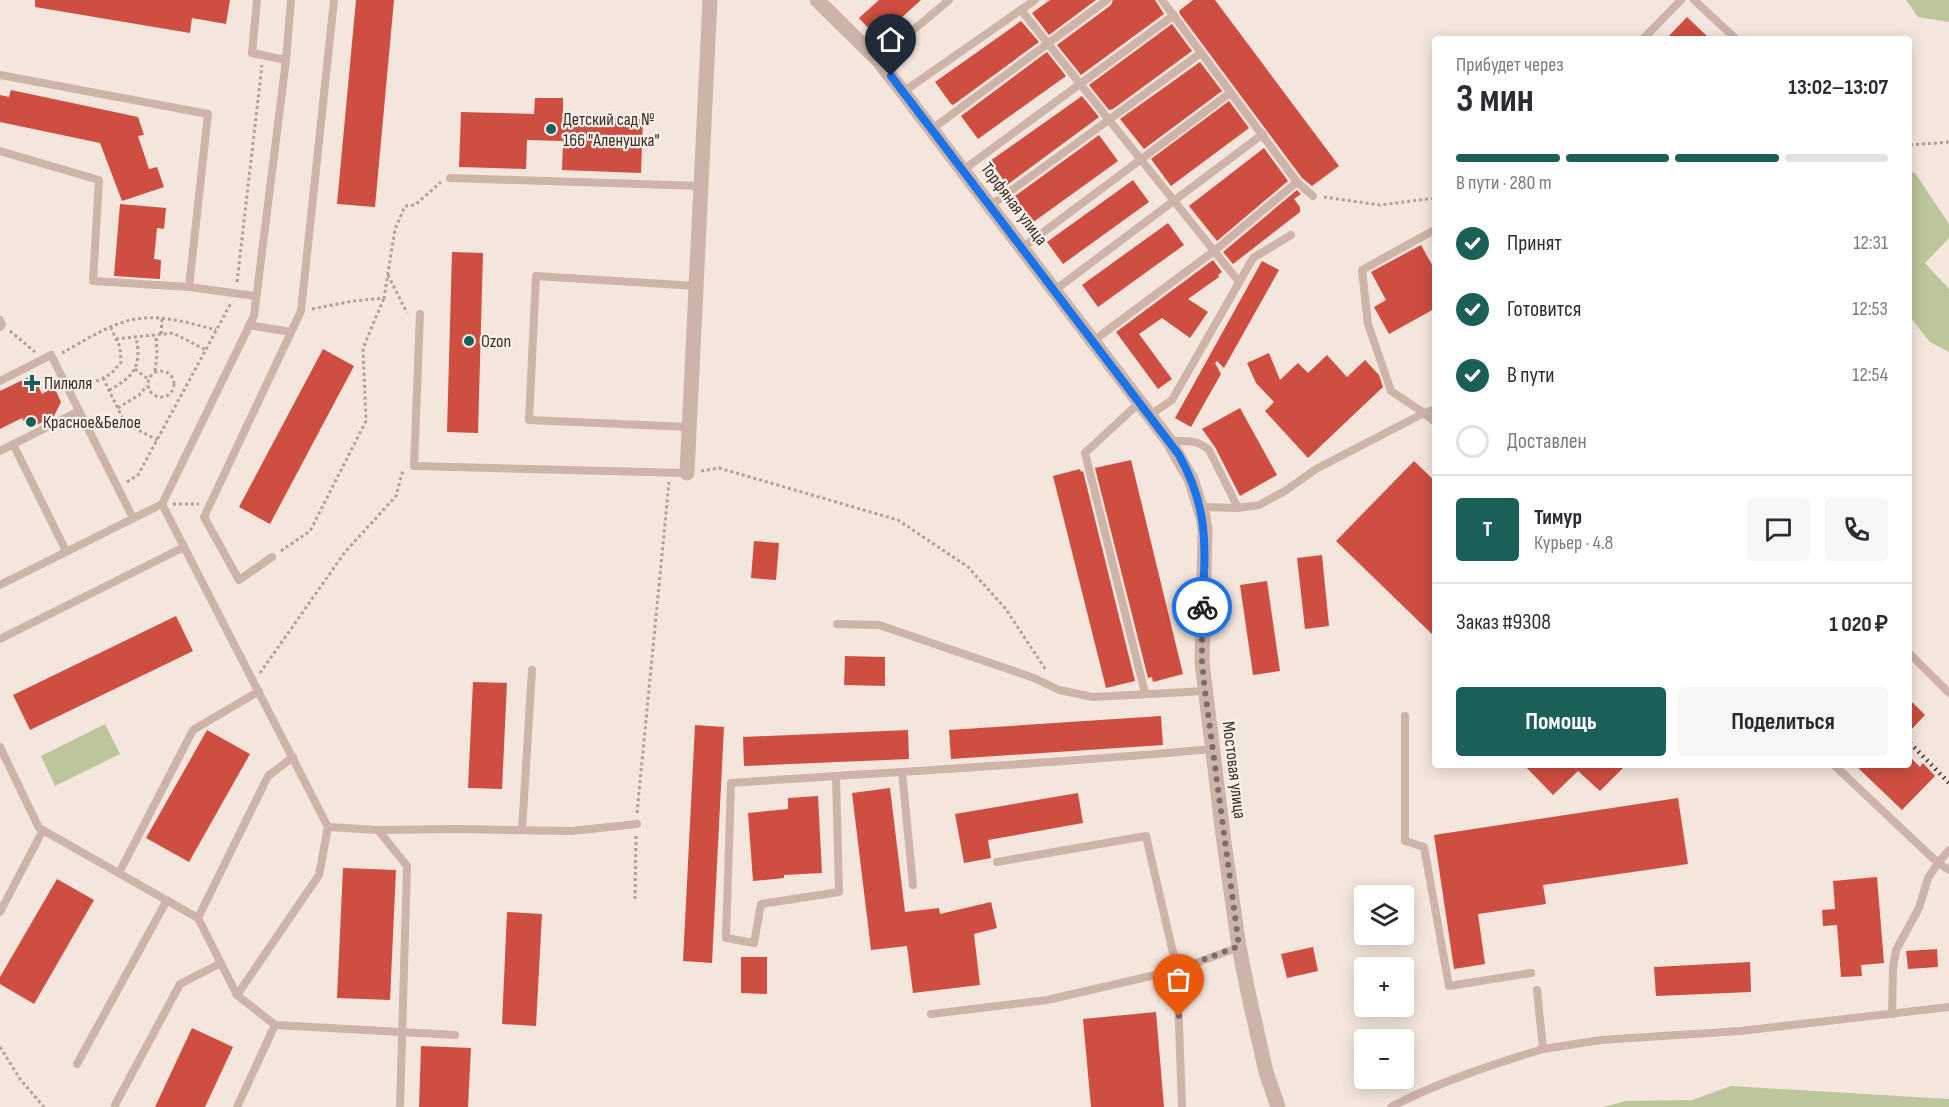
<!DOCTYPE html>
<html lang="ru">
<head>
<meta charset="utf-8">
<style>
  :root { --surface:#fff; --page:#f7f7f7; --text:#2b2b33; --muted:#7c7c81; --line:#e1e1e2; --accent:#1b5f59 }
  body { margin:0; font-family:"Sofia Sans Condensed",sans-serif; background:var(--page); color:var(--text); height:100vh; display:flex; flex-direction:column; font-size:22px; white-space:nowrap }
  * { box-sizing:border-box; margin:0 }
  p { font-size:20px; color:var(--muted) }
  .icon { flex:none; width:33px; height:33px; fill:none; stroke:currentColor; stroke-width:2; stroke-linecap:round; stroke-linejoin:round }
  .map { position:relative; flex:1; overflow:hidden }
  .side { position:absolute; left:1432px; top:36px; width:480px; height:732px; display:flex; flex-direction:column; background:var(--surface); border-radius:6px; box-shadow:0 3px 15px #0003 }
  .side>* { flex:none }
  .fabs { position:absolute; left:1354px; top:885px; display:grid; gap:12px }
  .fabs a { display:grid; place-items:center; width:60px; height:60px; border-radius:6px; background:var(--surface); box-shadow:0 3px 15px #0003; font-size:30px }
  .pin { position:absolute; display:grid; place-items:center; width:51px; height:51px; color:#fff; margin:-62px -26px; border-radius:50% 50% 50% 0; rotate:-45deg; box-shadow:0 0 6px #0007 }
  .pin .icon { rotate:45deg }
  .courier { position:absolute; display:grid; place-items:center; width:60px; height:60px; margin:-30px; border:4px solid #1a73e8; border-radius:50%; background:#fff; color:#222; box-shadow:0 2px 8px #0007 }
  .summary em { font-style:normal; font-weight:700 }
  .summary div { display:flex; flex-direction:column-reverse }
  .summary { display:flex; align-items:center; justify-content:space-between; height:102px; padding:0 24px }
  h1 { font-size:39px; font-weight:700; line-height:45px }
  .bar { display:grid; grid-template-columns:repeat(4,1fr); gap:9px 6px; align-content:center; height:72px; padding:0 24px }
  .bar i { height:8px; border-radius:4px; background:var(--line) }
  .bar .active { background:var(--accent) }
  .bar p { grid-column:span 4 }
  .line { display:flex; align-items:center; gap:15px; padding:0 24px; border-top:2px solid var(--line) }
  .line div { flex:1 }
  .round { display:grid; place-items:center; flex:none; width:63px; height:63px; border-radius:6px; background:var(--page) }
  ol { padding:0 24px; list-style:none }
  li { display:flex; align-items:center; gap:18px; height:66px }
  li p { margin-inline-start:auto }
  li .icon { padding:6px; border-radius:50%; background:var(--accent); color:#fff; stroke-width:4 }
  li:last-child { color:var(--muted) }
  li i { width:33px; height:33px; border:3px solid var(--line); border-radius:50% }
  .cta { display:flex; gap:12px; margin-top:auto; padding:12px 24px }
  .cta a { flex:1; height:69px; border-radius:6px; background:var(--accent); color:#fff; font-size:24px; font-weight:700; line-height:69px; text-align:center }
  .cta a+a { background:var(--page); color:var(--text) }
  .map>svg:first-child { display:block }
</style>
</head>
<body>
<div class="map">
<svg width="1949" height="1107" viewBox="0 0 1949 1107">
  <rect width="100%" height="100%" fill="#f4e6dd"/>
  <g fill="#bdc59c">
    <path d="M1906 0H1949V22L1918 17Z"/>
    <path d="M1910 171 1915 173 1949 224V238L1925 263 1949 289V352L1930 342 1910 317Z"/>
    <path d="M105 724 120 754 55 786 41 756Z"/>
    <path d="M1731 1086 1949 1099V1107H1604L1625 1101 1692 1100Z"/>
  </g>
  <g fill="#ce4e41">
    <path d="M35 0H230L226 24 192 18 190 33 35 7Z"/>
    <path d="M356 0H394L375 207 337 204Z"/>
    <path d="M879 0H921L878 39 859 18Z"/>
    <path d="M1050 0H1096L1049 35 1032 13Z"/>
    <path d="M1113 0H1155L1164 14 1081 75 1057 45 1111 5Z"/>
    <path d="M1193 0H1215L1339 166 1312 186 1302 178 1180 14 1179 11Z"/>
    <path d="M1687 17 1710 39H1666Z"/>
    <path d="M1021 21 1039 42 953 105 951 104 935 82Z"/>
    <path d="M1172 24 1192 51 1113 109 1109 110 1089 85Z"/>
    <path d="M1047 52 1066 76 978 139 961 116Z"/>
    <path d="M1200 62 1222 91 1144 149 1120 119Z"/>
    <path d="M11 90 138 117 144 135 138 136 149 169 157 167 164 187 122 201 100 143 0 122V95L9 97Z"/>
    <path d="M1082 96 1099 117 1007 185 990 161Z"/>
    <path d="M535 98H563V116L643 119 641 173 562 170 563 141 527 140 526 169 459 167 461 112 534 114Z"/>
    <path d="M1229 101 1249 128 1171 186 1151 159Z"/>
    <path d="M1099 135 1118 161 1032 223 1016 201 1018 199 1015 196Z"/>
    <path d="M1264 148 1288 181 1217 241 1189 206Z"/>
    <path d="M1133 180 1149 202 1063 264 1047 242Z"/>
    <path d="M1297 190 1301 194 1294 199 1300 207V212L1233 264 1223 252Z"/>
    <path d="M120 204 166 208 164 229 157 228 154 259 161 260 160 279 114 276Z"/>
    <path d="M1168 223 1184 245 1098 307 1082 285Z"/>
    <path d="M1421 245 1436 272V308L1389 334 1374 307 1386 300 1371 272Z"/>
    <path d="M452 252 483 253 478 433 447 432Z"/>
    <path d="M1213 260 1222 272 1218 275 1219 277 1188 299 1208 312 1190 338 1162 318 1139 334 1172 379 1158 389 1116 332Z"/>
    <path d="M1262 261 1279 270 1224 368 1217 361 1215 363 1221 374 1191 427 1175 418Z"/>
    <path d="M323 349 354 366 270 524 239 507Z"/>
    <path d="M1269 353 1280 380 1298 363 1308 373 1327 355 1347 377 1365 360 1379 375 1383 387 1308 458 1265 411 1274 402 1256 383 1247 363Z"/>
    <path d="M33 375 42 394 54 387 61 402 54 416 29 429 22 418 0 429V391Z"/>
    <path d="M1240 408 1277 475 1240 496 1215 447 1202 429Z"/>
    <path d="M1131 460 1183 674 1153 682 1152 677 1148 678 1095 468Z"/>
    <path d="M1414 461 1436 482V638L1336 541Z"/>
    <path d="M1080 469 1081 472 1083 471 1135 681 1106 688 1053 476Z"/>
    <path d="M754 541 779 543 776 580 751 578Z"/>
    <path d="M1322 555 1329 626 1305 629 1297 558Z"/>
    <path d="M1267 581 1280 671 1253 675 1240 585Z"/>
    <path d="M176 616 193 651 30 730 13 695Z"/>
    <path d="M845 656 885 657V686L844 685Z"/>
    <path d="M473 682 507 683 502 789 468 788Z"/>
    <path d="M1910 700 1925 715 1910 731Z"/>
    <path d="M1161 716 1163 745 951 759 949 730Z"/>
    <path d="M695 725 724 727 712 963 683 961Z"/>
    <path d="M207 730 250 754 189 862 146 838Z"/>
    <path d="M908 730 909 759 744 766 743 737Z"/>
    <path d="M1910 757 1920 767 1923 763 1935 776 1902 810 1855 765H1910Z"/>
    <path d="M1524 765H1626L1600 791 1578 771 1553 795Z"/>
    <path d="M890 788 905 912 939 908 940 914 991 902 997 928 974 934 980 985 913 993 907 946 871 950 852 793Z"/>
    <path d="M1078 793 1083 823 988 840 991 858 964 863 955 814Z"/>
    <path d="M818 796 822 873 784 875V878L753 881 748 813 788 809V798Z"/>
    <path d="M1678 798 1688 864 1543 885 1546 904 1478 914 1485 964 1454 969 1434 835Z"/>
    <path d="M343 868 396 870 390 1000 337 998Z"/>
    <path d="M1877 877 1884 963 1861 965 1862 976 1841 977 1837 925 1823 926 1822 910 1835 909 1833 881Z"/>
    <path d="M57 879 94 900 34 1004 0 984V977Z"/>
    <path d="M507 912 542 914 536 1026 502 1024Z"/>
    <path d="M1313 947 1318 971 1287 978 1281 954Z"/>
    <path d="M1937 949 1938 967 1908 969 1906 951Z"/>
    <path d="M741 957H767V994L741 993Z"/>
    <path d="M1750 962 1751 992 1656 996 1654 967Z"/>
    <path d="M1156 1012 1164 1107H1091L1083 1019Z"/>
    <path d="M192 1028 233 1047 205 1107H155Z"/>
    <path d="M421 1046 471 1048 468 1107H419Z"/>
  </g>
  <g fill="none" stroke-linecap="round" stroke-linejoin="round">
    <g stroke="#ba9d92" stroke-width="3" stroke-dasharray="3 3" stroke-linecap="butt">
      <path d="M1910 145 1949 142"/>
      <path d="M1324 197 1380 205 1436 198"/>
      <path d="M388 275 407 313"/>
      <path d="M237 282 262 65"/>
      <path d="M312 309 353 301 384 298 395 229 405 206 415 205 441 182"/>
      <path d="M10 331 35 352"/>
      <path d="M161 334 162 319"/>
      <path d="M116 339 173 333 206 350"/>
      <path d="M62 353C86 340 115 320 143 318 168 316 193 324 216 330"/>
      <path d="M135 369 148 379"/>
      <circle cx="161" cy="384" r="13"/>
      <path d="M155 371 157 354 156 335"/>
      <path d="M103 378 125 423 157 440"/>
      <path d="M80 389 111 374 121 362 120 347 111 328"/>
      <path d="M109 390C134 377 142 366 136 337"/>
      <path d="M118 408 139 395 147 386"/>
      <path d="M701 471 719 468 898 520 968 567 1005 608 1046 670"/>
      <path d="M127 482 138 475 231 303"/>
      <path d="M173 504H199"/>
      <path d="M281 551 310 531 366 421 363 348 384 298"/>
      <path d="M260 673 345 552 396 496 403 470"/>
      <path d="M637 813 669 482"/>
      <path d="M635 899 636 834"/>
      <path d="M0 1047 20 1079 44 1107"/>
    </g>
    <g stroke="#ceb3a8" stroke-width="8">
      <path d="M257 0 252 53 286 60"/>
      <path d="M1162 0 1297 182 1313 196"/>
      <path d="M1694 0 1736 39"/>
      <path d="M1021 10 1239 282"/>
      <path d="M1643 39 1681 0"/>
      <path d="M878 60 949 0"/>
      <path d="M0 75 208 114 189 287 255 296"/>
      <path d="M903 92 1035 0"/>
      <path d="M932 129 1107 0"/>
      <path d="M0 151 99 180 93 281 189 287"/>
      <path d="M963 170 1174 15"/>
      <path d="M450 178 700 186"/>
      <path d="M990 206 1201 53"/>
      <path d="M1436 229 1362 270 1368 324 1391 391 1424 413 1436 409"/>
      <path d="M1022 248 1230 93"/>
      <path d="M1055 290 1263 134"/>
      <path d="M420 314 414 466 687 473"/>
      <path d="M0 320 2 325 0 327"/>
      <path d="M249 325 291 332"/>
      <path d="M1093 341 1214 251 1297 182"/>
      <path d="M0 381 51 355 133 518"/>
      <path d="M1140 402 1085 453 1145 693"/>
      <path d="M1150 415 1172 400 1253 258 1291 235"/>
      <path d="M689 427 529 420 536 276 696 286"/>
      <path d="M1169 441C1184 441 1197 439 1209 450L1238 508"/>
      <path d="M13 444 66 551"/>
      <path d="M0 451 79 411"/>
      <path d="M162 504 328 827 319 875 237 995"/>
      <path d="M1201 507 1238 508 1259 505 1285 491 1316 469 1424 413 1436 423"/>
      <path d="M272 557 239 580 204 517 301 311 334 0"/>
      <path d="M0 585 162 504 254 316 286 60 291 0"/>
      <path d="M837 624 879 625 1034 678 1059 690 1093 697 1205 691"/>
      <path d="M0 639 184 547"/>
      <path d="M1910 654 1949 693"/>
      <path d="M1405 716V841L1424 847 1449 986 1531 973"/>
      <path d="M0 747 39 828 198 918 237 995 275 1025"/>
      <path d="M1834 765 1938 863 1949 850"/>
      <path d="M902 772 913 885"/>
      <path d="M836 776 839 892 761 904 754 943 726 938 731 783C891 772 1052 764 1212 749"/>
      <path d="M328 827 378 830 407 866 400 1107"/>
      <path d="M378 830 457 829 572 831 637 824"/>
      <path d="M522 830 532 670"/>
      <path d="M997 862 1146 836 1177 970 1182 1107"/>
      <path d="M119 873 193 730 259 691"/>
      <path d="M0 912 43 830"/>
      <path d="M198 918 268 776 293 757"/>
      <path d="M931 1014 1047 1000 1177 970 1239 947"/>
      <path d="M1892 1014 1893 968 1896 950 1919 908 1928 878 1938 863 1949 870"/>
      <path d="M1543 1049 1601 1040 1740 1031 1949 1007"/>
      <path d="M77 1064 167 900"/>
      <path d="M115 1105 180 984 221 963"/>
      <path d="M237 1107 275 1025 455 1035"/>
      <path d="M1391 1107C1439 1082 1491 1065 1543 1049L1537 990"/>
    </g>
    <g stroke="#ceb3a8" stroke-width="15">
      <path d="M817 0 878 60 903 92 1169 441 1191 479 1203 517 1205 531 1202 662 1223 835 1239 947 1248 992 1266 1072 1278 1107"/>
      <path d="M687 473 710 0"/>
    </g>
    <path stroke="#3a2c29" stroke-width="4.5" stroke-dasharray="1.5 4.5" stroke-linecap="butt" d="M1910 743 1949 783"/>
  </g>
  <g fill="none" stroke-linecap="round" stroke-linejoin="round">
    <path stroke="#7b6d68" stroke-width="6" stroke-dasharray="0 10.8" d="M1179 1016 1177 970 1239 946 1205 691 1202 662V607"/>
    <path stroke="#1a73e8" stroke-width="8" d="M891 76 1179 455C1209 509 1206 548 1202 607"/>
  </g>
  <g fill="#1b5f59" stroke="#fbf1ea" stroke-width="2">
    <circle cx="551" cy="129" r="6"/>
    <circle cx="469" cy="341" r="6"/>
    <path d="M29 374h6v6h6v6h-6v6h-6v-6h-6v-6h6z"/>
    <circle cx="31" cy="422" r="6"/>
  </g>
  <g text-anchor="middle" dominant-baseline="central" stroke-width="4.5" stroke-linejoin="round" paint-order="stroke">
    <g font-size="18" fill="#3a2c29" stroke="#fbf1ea" text-anchor="start">
      <text x="563" y="119">Детский сад №<tspan x="563" dy="21">166 "Аленушка"</tspan></text>
      <text x="481" y="341">Ozon</text>
      <text x="44" y="383">Пилюля</text>
      <text x="43" y="422">Красное&amp;Белое</text>
    </g>
    <g font-size="18" fill="#3a2c29" stroke="#fbf1ea">
      <text transform="translate(1014 204) rotate(53)">Торфяная улица</text>
      <text transform="translate(1234 770) rotate(83)">Мостовая улица</text>
    </g>
  </g>
</svg>
<div class="fabs">
<a><svg class="icon" aria-label="layers" viewBox="0 0 24 24"><path d="M12 4l9 5-9 5-9-5zM3 14l9 5 9-5"/></svg></a>
<a>+</a>
<a>−</a>
</div>
<div class="pin" style="left:1179px;top:1016px;background:#ea580c"><svg class="icon" aria-label="bag" viewBox="0 0 24 24"><path d="M5 8h14l-1 12H6zM9 8a3 3 0 0 1 6 0"/></svg></div>
<div class="pin" style="left:891px;top:76px;background:#1f2937"><svg class="icon" aria-label="home" viewBox="0 0 24 24"><path d="M3 11l9-7 9 7M6 9v11h12V9"/></svg></div>
<div class="courier" style="left:1202px;top:607px"><svg class="icon" aria-label="bike" viewBox="0 0 24 24"><circle cx="6" cy="16" r="4"/><circle cx="18" cy="16" r="4"/><path d="M6 16l4-8h5l3 8M10 8l3 8H6M13 5h3"/></svg></div>
<section class="side">
<div class="summary"><div><h1>3 мин</h1><p>Прибудет через</p></div><em>13:02–13:07</em></div>
<div class="bar"><i class="active"></i><i class="active"></i><i class="active"></i><i></i><p>В пути · 280 m</p></div>
<ol>
<li><svg class="icon" aria-label="check" viewBox="0 0 24 24"><path d="M5 12l5 5 9-10"/></svg>Принят<p>12:31</p></li>
<li><svg class="icon" aria-label="check" viewBox="0 0 24 24"><path d="M5 12l5 5 9-10"/></svg>Готовится<p>12:53</p></li>
<li><svg class="icon" aria-label="check" viewBox="0 0 24 24"><path d="M5 12l5 5 9-10"/></svg>В пути<p>12:54</p></li>
<li><i></i>Доставлен</li>
</ol>
<div class="line" style="height:108px"><b class="round" style="background:var(--accent);color:#fff">Т</b><div><b>Тимур</b><p>Курьер · 4.8</p></div><a class="round"><svg class="icon" aria-label="chat" viewBox="0 0 24 24"><path d="M4 5h16v11H9l-5 4z"/></svg></a><a class="round"><svg class="icon" aria-label="phone" viewBox="0 0 24 24"><path d="M5 4h4l2 5-3 2q2 4 5 5l2-3 5 2v4C11 20 4 13 5 4z"/></svg></a></div>
<div class="line" style="height:78px"><div>Заказ #9308</div><b>1 020 ₽</b></div>
<div class="cta"><a>Помощь</a><a>Поделиться</a></div>
</section>
</div>
</body>
</html>
